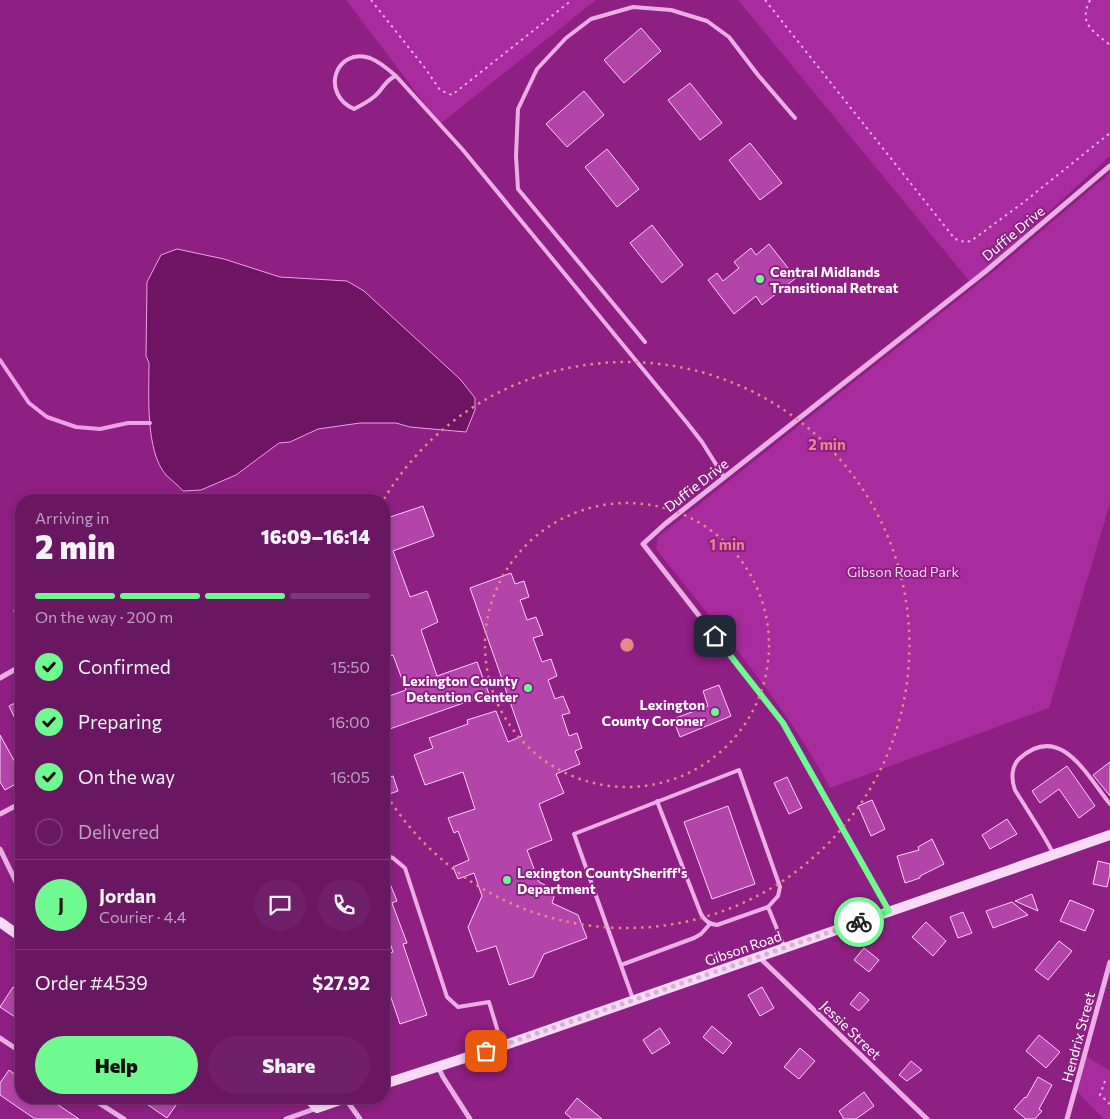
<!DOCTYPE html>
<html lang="en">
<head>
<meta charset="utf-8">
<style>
  :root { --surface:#6a1762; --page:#6f2068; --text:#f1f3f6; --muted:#be9fbe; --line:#7d3677; --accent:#6efa90 }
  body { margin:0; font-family:Commissioner,sans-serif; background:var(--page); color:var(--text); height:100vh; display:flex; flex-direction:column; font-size:19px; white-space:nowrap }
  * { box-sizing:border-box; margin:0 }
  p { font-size:16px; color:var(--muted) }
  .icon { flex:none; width:28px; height:28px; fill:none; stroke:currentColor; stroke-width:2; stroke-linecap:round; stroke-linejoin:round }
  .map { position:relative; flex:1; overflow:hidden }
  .side { position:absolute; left:15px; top:494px; width:375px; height:610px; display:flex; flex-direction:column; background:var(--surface); border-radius:20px; box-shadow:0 2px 8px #0003,0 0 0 1px var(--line) }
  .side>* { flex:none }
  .pin { position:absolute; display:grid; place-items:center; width:42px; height:42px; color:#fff; margin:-21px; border-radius:10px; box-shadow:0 2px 8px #0006 }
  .courier { position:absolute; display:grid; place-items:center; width:50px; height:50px; margin:-25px; border:4px solid #6efa90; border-radius:50%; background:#fff; color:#222; box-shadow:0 1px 6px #0007 }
  .overview em { font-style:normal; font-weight:800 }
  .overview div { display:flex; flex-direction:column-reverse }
  .overview { display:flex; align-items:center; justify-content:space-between; height:85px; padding:0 20px }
  h1 { font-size:32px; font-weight:800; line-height:38px }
  .bar { display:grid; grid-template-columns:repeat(4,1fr); gap:8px 5px; align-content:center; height:60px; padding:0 20px }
  .bar i { height:6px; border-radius:4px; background:var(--line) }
  .bar .current { background:var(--accent) }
  .bar p { grid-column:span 4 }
  .line { display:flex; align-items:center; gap:12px; padding:0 20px; border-top:1px solid var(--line) }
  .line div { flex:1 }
  .round { display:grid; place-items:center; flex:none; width:52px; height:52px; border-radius:26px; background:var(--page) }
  ol { padding:0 20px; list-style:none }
  li { display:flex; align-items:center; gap:15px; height:55px }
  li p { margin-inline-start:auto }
  li .icon { padding:5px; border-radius:50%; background:var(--accent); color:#111; stroke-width:4 }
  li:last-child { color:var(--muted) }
  li i { width:28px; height:28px; border:2px solid var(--line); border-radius:50% }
  .action { display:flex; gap:10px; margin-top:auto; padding:10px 20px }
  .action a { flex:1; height:58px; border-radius:30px; background:var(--accent); color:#111; font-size:20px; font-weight:800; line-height:58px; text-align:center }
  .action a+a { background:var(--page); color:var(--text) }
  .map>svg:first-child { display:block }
</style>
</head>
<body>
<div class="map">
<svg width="1110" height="1119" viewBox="0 0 1110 1119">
  <rect width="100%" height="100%" fill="#8e1f83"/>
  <g fill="#a82c9d">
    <path d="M346 0H596L440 124Z"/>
    <path d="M738 0H1110V156L971 283Z"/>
    <path d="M1110 173V503L1049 708 830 788C784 701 717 627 656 549L658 537 993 272Z"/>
    <path d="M1085 1055 1110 1071V1119H1103L1075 1089Z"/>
  </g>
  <path fill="#6d1563" stroke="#eea1e8" d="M177 249 224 259 280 277 347 281 364 291 460 379 475 398V410L466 432 410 427 396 423H360L318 429 290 442 279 443 236 475 201 490 183 491C178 485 171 480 166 475 145 451 149 393 149 363L146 356 147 282 161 255Z"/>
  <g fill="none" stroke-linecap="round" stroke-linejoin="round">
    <path stroke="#eea1e8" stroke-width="4" d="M0 360 29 403 47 417 76 427 100 429 128 423H150"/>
  </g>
  <g fill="#b344aa" stroke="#f9d3f6">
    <path d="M641 28 661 51 624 83 604 60Z"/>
    <path d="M690 83 722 123 700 140 668 100Z"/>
    <path d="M584 91 604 115 567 147 546 124Z"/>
    <path d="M750 143 782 183 760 200 729 160Z"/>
    <path d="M607 149 639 189 617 207 585 167Z"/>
    <path d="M652 225 683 265 662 283 630 243Z"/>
    <path d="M769 244 796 278 762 305 756 296 734 314 708 280 717 273 723 281 739 268 734 262 751 248 756 255Z"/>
    <path d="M423 506 434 536 393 551 410 597 427 591 438 622 421 630 437 676 477 662 489 694 384 731V698L406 690 393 655 384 659V519Z"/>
    <path d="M511 573 515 584 524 581 529 597 520 600 527 620 536 617 543 635 533 638 542 662 551 659 557 676 548 680 555 699 563 696 570 713 562 715 569 736 577 733 582 748 575 751 580 764 556 774 564 793 539 804 552 840 527 850 539 882 551 888 554 897 552 903 578 915 587 938 544 954 533 977 509 985 496 946 477 952 468 927 482 896 474 873 458 879 453 867 469 860 458 831 454 833 448 818 475 809 463 772 425 785 414 755 433 748 429 738 468 724 467 720 496 711 508 742 522 736 470 588Z"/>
    <path d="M719 685 731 716 680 737 673 719 708 706 703 691Z"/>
    <path d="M21 700V731L9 706Z"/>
    <path d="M0 735 21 773V781L5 790 0 782Z"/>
    <path d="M1110 762V796L1093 775Z"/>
    <path d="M1067 766 1095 806 1079 818 1059 789 1040 803 1032 791Z"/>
    <path d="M393 776 398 791 384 796V779Z"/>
    <path d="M787 777 802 808 789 814 774 783Z"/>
    <path d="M872 800 885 829 871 836 858 806Z"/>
    <path d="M728 806 755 884 712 899 684 822Z"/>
    <path d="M1007 819 1017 834 990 849 982 835Z"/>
    <path d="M932 839 944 864 920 876V878L905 883 897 856 919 850 918 847Z"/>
    <path d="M1098 861 1110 864V873L1107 887 1093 884Z"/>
    <path d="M384 869 397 901 392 903 407 943 403 944 427 1015 400 1024 384 977V955L393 952 384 925Z"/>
    <path d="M1032 894 1038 911 1015 901Z"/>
    <path d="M1070 900 1094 910 1085 931 1060 921Z"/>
    <path d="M1012 902 1028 915 993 928 986 911Z"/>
    <path d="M963 912 972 933 958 938 950 917Z"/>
    <path d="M926 922 946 941 933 956 912 937Z"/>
    <path d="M1059 941 1072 951 1048 980 1035 970Z"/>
    <path d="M864 948 879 960 869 972 854 960Z"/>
    <path d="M13 987 21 992V1021L0 1007Z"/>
    <path d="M762 987 774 1008 760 1016 748 995Z"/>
    <path d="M860 992 869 1000 859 1011 850 1004Z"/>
    <path d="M712 1026 732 1043 723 1054 703 1037Z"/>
    <path d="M660 1028 670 1043 652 1054 643 1040Z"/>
    <path d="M1039 1035 1060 1052 1046 1068 1026 1051Z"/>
    <path d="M800 1048 815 1061 799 1079 784 1067Z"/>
    <path d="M911 1061 922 1070 907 1081 899 1075Z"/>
    <path d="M9 1070 21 1079V1098H48L79 1119H35L0 1095V1083Z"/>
    <path d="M1038 1077 1052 1085 1039 1109 1042 1111 1035 1119H1026L1014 1109 1025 1097 1026 1098Z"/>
    <path d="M864 1092 874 1106 856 1119H844L839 1111Z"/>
    <path d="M138 1098H181L167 1118Z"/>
    <path d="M577 1098 602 1119H572L565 1113Z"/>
  </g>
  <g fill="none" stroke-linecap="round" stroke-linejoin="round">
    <g stroke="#ecaee7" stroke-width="2" stroke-dasharray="2.5 4" stroke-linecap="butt">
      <path d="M371 0 425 68 440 90 452 95 572 0"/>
      <path d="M765 0 955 239 965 242 971 241 1024 202 1110 133"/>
      <path d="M1090 0C1078 24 1093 31 1110 45"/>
      <path d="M1105 1081 1100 1095 1110 1104"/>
    </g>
    <g stroke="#ecaee7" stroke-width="4">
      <path d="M396 76C388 69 380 62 370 58 335 47 320 94 354 109 362 105 369 101 375 96 383 89 386 79 396 76L463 150 688 424 702 442 724 477"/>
      <path d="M645 342 518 189 516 156 518 109 537 69 566 38 591 19 633 7 671 10 707 21 729 37 758 75 795 118"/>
      <path d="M657 801 701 914C705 921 709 924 717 925L768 907"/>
      <path d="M1053 853C1045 837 1035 822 1025 806 1022 801 1018 795 1015 790 1011 779 1011 766 1020 758 1061 722 1087 776 1110 804"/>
      <path d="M384 855 393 858 405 868 447 997 458 1007 489 1002 502 1045"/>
      <path d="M621 965 694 938 701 934 710 924"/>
      <path d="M633 999 574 834 739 770 780 887 778 896 768 907 784 946"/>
    </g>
    <g stroke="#ecaee7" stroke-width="5">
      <path d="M16 611 21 624"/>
      <path d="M0 678 21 666"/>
      <path d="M0 814 21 803"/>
      <path d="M0 849 18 886"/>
      <path d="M889 911 783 723 643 544 665 524 986 271 1110 166"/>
      <path d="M759 957 927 1119"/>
      <path d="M0 1038 21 1052"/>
      <path d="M438 1067 443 1077 470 1119"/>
      <path d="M91 1098 124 1119"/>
      <path d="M345 1098 360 1119"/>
      <path d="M286 1119 317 1108"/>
      <path d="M1067 1119 1110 962"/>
    </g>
    <g stroke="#f9daf6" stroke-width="10">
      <path d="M0 922 21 937"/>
      <path d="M384 1084 502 1046 1110 835"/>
      <path d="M308 1098 317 1108 346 1098"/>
    </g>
  </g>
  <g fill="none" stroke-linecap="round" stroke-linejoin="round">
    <path stroke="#d7b1d4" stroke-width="5" stroke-dasharray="0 9" d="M486 1051 859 922"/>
    <path stroke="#6efa90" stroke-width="6" d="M715 636 783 723 889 911 859 922"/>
  </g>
  <g fill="none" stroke="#e88989" stroke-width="2.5" stroke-dasharray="2.5 5">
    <circle cx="627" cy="645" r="142"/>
    <path d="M384 499A283 283 0 1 1 384 791"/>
  </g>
  <g fill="#6efa90" stroke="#8e1f83" stroke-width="2">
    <circle cx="760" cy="279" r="5"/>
    <circle cx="528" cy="688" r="5"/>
    <circle cx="715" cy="712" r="5"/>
    <circle cx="507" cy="880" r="5"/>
  </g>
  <g text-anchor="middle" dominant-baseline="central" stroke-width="4" stroke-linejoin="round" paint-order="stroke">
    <g font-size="14" fill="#fff" stroke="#8e1f83">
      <text transform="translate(1013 233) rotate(-40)">Duffie Drive</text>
      <text transform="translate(696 485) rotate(-38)">Duffie Drive</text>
      <text transform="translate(743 948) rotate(-19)">Gibson Road</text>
      <text transform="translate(851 1030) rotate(44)">Jessie Street</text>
      <text transform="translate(1078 1037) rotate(-75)">Hendrix Street</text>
    </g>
    <g font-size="14" font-weight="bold" fill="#fff" stroke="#8e1f83" text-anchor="start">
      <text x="770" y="271">Central Midlands<tspan x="770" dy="16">Transitional Retreat</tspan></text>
      <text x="518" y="680" text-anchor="end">Lexington County<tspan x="518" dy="16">Detention Center</tspan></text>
      <text x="705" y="704" text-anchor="end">Lexington<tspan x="705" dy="16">County Coroner</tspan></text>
      <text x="517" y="872">Lexington CountySheriff's<tspan x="517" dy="16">Department</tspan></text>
    </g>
    <g font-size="14" fill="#f9d3f6" stroke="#8e1f83">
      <text x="903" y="571">Gibson Road Park</text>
    </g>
  </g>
  <circle cx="627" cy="645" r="8" fill="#e88989" stroke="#8e1f83" stroke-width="2.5"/>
  <g font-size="15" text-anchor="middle" font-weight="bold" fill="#e88989" stroke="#8e1f83" stroke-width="4" stroke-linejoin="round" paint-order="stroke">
    <text x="827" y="450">2 min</text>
    <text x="727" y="550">1 min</text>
  </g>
</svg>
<div class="pin" style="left:486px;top:1051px;background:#ea580c"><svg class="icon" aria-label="bag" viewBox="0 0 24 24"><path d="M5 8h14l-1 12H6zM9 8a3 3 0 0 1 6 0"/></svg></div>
<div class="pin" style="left:715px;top:636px;background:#1f2937"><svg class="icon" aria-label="home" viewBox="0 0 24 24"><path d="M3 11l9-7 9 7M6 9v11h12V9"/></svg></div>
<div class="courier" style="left:859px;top:922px"><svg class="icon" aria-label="bike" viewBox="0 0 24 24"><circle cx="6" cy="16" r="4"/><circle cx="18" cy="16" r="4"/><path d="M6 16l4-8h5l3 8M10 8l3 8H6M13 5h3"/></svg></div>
<section class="side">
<div class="overview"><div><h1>2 min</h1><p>Arriving in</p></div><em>16:09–16:14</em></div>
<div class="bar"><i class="current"></i><i class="current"></i><i class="current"></i><i></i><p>On the way · 200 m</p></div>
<ol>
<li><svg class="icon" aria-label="check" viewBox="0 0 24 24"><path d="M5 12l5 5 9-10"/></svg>Confirmed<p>15:50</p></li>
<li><svg class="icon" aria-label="check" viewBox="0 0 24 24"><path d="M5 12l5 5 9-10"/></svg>Preparing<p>16:00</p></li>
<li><svg class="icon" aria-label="check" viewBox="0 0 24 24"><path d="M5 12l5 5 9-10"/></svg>On the way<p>16:05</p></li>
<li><i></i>Delivered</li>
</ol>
<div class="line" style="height:90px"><b class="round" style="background:var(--accent);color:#111">J</b><div><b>Jordan</b><p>Courier · 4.4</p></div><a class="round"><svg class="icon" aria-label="chat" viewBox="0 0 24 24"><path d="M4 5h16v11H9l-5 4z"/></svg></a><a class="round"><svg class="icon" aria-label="phone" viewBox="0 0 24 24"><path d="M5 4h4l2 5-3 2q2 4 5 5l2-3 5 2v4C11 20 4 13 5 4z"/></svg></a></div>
<div class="line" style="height:65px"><div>Order #4539</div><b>$27.92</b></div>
<div class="action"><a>Help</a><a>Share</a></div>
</section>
</div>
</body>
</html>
